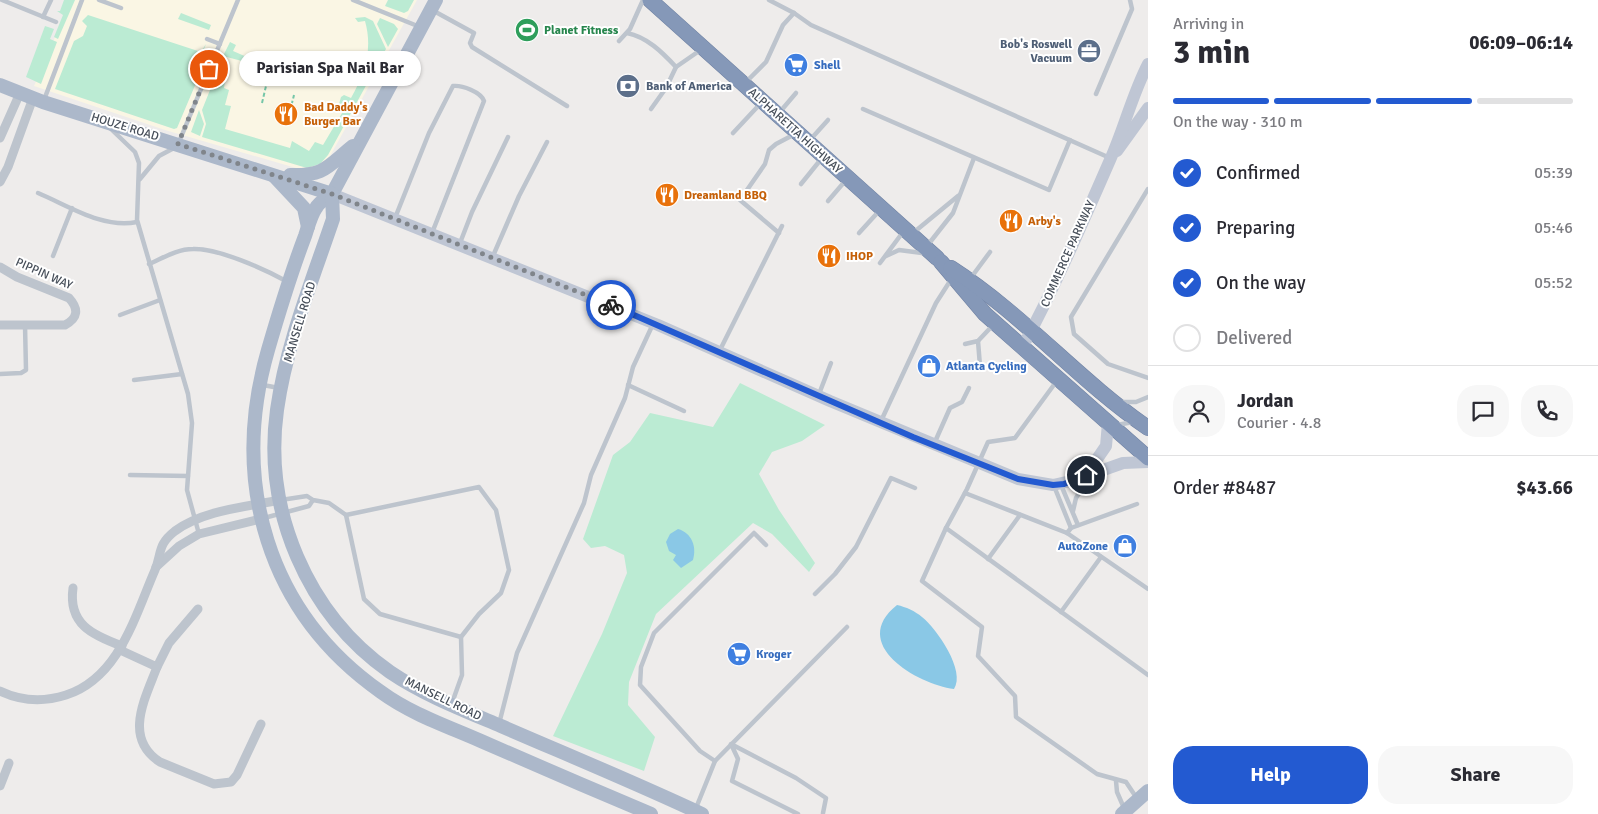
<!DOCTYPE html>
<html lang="en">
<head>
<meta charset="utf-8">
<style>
  :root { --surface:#fff; --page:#f7f7f7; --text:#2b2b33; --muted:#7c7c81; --line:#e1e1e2; --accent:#235ad1 }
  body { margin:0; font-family:Signika,sans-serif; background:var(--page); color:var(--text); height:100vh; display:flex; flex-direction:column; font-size:19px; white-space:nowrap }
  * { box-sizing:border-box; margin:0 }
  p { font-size:16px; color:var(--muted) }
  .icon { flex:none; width:28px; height:28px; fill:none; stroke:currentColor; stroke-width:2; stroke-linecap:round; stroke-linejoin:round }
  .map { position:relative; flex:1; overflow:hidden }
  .panel { display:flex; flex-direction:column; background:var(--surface); width:450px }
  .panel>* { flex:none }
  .pin { position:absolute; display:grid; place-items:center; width:42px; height:42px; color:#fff; margin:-21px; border:2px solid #fff; border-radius:50%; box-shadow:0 1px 5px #0007 }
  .courier { position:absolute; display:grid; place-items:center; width:50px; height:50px; margin:-25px; border:4px solid #235ad1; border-radius:50%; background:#fff; color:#222; box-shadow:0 1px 6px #0007 }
  .bubble { position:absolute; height:35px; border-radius:18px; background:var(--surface); box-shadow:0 1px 4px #0004; font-size:16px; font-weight:700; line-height:35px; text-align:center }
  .overview em { font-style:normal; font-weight:700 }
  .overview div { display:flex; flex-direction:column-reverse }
  .overview { display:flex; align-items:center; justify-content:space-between; height:85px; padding:0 25px }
  h1 { font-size:32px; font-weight:700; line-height:38px }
  .bar { display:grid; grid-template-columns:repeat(4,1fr); gap:8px 5px; align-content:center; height:60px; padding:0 25px }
  .bar i { height:6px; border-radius:4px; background:var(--line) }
  .bar .selected { background:var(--accent) }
  .bar p { grid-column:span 4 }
  .line { display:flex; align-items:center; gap:12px; padding:0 25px; border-top:1px solid var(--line) }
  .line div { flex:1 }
  .round { display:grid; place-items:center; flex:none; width:52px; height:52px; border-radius:20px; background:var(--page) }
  ol { padding:0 25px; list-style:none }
  li { display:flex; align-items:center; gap:15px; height:55px }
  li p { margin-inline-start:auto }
  li .icon { padding:5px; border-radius:50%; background:var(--accent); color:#fff; stroke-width:4 }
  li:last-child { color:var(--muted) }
  li i { width:28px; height:28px; border:2px solid var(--line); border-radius:50% }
  .action { display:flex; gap:10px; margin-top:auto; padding:10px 25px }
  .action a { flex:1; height:58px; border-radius:20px; background:var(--accent); color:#fff; font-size:20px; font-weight:700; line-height:58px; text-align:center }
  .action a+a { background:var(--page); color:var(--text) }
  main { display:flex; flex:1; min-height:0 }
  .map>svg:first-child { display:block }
</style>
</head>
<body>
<main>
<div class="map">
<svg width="1148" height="814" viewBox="0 0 1148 814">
  <rect width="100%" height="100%" fill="#eeeceb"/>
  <path fill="#faf6e4" d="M71 0H417L330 156 327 161 303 170 165 130 34 86Z"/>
  <g fill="#bbebd3">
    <path d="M64 0H75L58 39 54 37 63 15 57 11H60Z"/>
    <path d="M388 0H414L408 11 404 13 385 6Z"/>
    <path d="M181 13 211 25 209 30 178 19Z"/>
    <path d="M88 15 201 52 206 44 203 52 208 55 201 58 197 68 199 76 177 128 174 129 55 89 74 41 83 36 87 26 82 21Z"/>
    <path d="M365 17 373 21 386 49 328 155 320 164 307 168 202 137 206 124 202 110 212 85 219 78 225 81 224 88 229 90 225 105 231 106 225 129 290 148 292 141 309 151 315 142 323 145 345 108 339 104 341 97 344 95 351 98C365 73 373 49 365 21L358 22 355 18Z"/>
    <path d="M380 18 394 24 398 29 388 47 377 24Z"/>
    <path d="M45 26 54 29 50 39 57 42 41 84 26 77Z"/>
    <path d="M230 42 236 45 233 51 263 64 273 58 269 64 284 72 223 56Z"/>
    <path d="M293 64 322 79 321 82 286 74Z"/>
    <path d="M199 110 204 124 200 136 191 132Z"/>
    <path d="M740 383 825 425 802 441 772 452 759 474 779 510 815 563 809 572 772 534 753 523 656 614 629 682 628 705 655 737 644 771 553 736 602 634 627 573 624 555 605 546 591 548 583 539 613 455 630 442 650 413 713 427Z"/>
  </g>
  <g fill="#8ac8e6">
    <path d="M678 529C692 533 697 547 693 560L681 568 673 560 676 555 669 551 666 542 670 534Z"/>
    <path d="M897 605C906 607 915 611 922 617 937 629 966 671 954 689 917 684 848 644 897 605Z"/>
  </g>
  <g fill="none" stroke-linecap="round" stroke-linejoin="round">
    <g stroke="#7183a4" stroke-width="16">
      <g id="highway">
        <path d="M650 0 937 258"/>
        <path d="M941 262 985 314 1148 458"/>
        <path d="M951 268C1024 315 1078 380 1148 428"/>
      </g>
    </g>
    <g stroke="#75c6a8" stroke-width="2" stroke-dasharray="4 2.5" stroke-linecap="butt">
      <path d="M334 64 348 71"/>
      <path d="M262 103 266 86"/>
      <path d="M290 111 294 95"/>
    </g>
    <g stroke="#bdc4cd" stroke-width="4.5">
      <path d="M2 0 56 22"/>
      <path d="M99 0 121 8"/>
      <path d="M353 0 420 27"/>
      <path d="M769 0 794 13 811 25 1110 158"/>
      <path d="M432 10 474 33 470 43 472 47 567 106"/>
      <path d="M43 17 51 0"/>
      <path d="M627 33C647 37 662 52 676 67"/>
      <path d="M207 39 220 44"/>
      <path d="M619 41 630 29 643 0"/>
      <path d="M746 82 766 62 783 25 794 13"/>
      <path d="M1096 94 1132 9 1130 0"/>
      <path d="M44 100 82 0"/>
      <path d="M651 109 666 88 676 67 702 49"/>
      <path d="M863 109 1049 190 1070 140"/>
      <path d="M779 113 796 93"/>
      <path d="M111 129 135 152 139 163 137 220 188 394 192 423 187 490 199 534"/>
      <path d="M733 133 761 103"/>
      <path d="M810 140 828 120"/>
      <path d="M179 142 238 0"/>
      <path d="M140 179 159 156 174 148"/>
      <path d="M801 184 822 158"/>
      <path d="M1148 189 1071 317 1074 334 1108 364 1148 378"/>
      <path d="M38 193C69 206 103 229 137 222"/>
      <path d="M828 201 846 180"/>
      <path d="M395 218 429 133 453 86C462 85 481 92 484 101L432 233"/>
      <path d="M779 233 740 200 765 164 769 150 776 144 795 134"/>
      <path d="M859 233 880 210"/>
      <path d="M913 233 958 196"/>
      <path d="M460 243 472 212 508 137"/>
      <path d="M927 246 953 213 974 158"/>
      <path d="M53 256 72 208"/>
      <path d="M493 256 519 196 547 142"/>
      <path d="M886 256 899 250 922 253"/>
      <path d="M880 263 903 232"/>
      <path d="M149 264C163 258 177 249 193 249 218 248 264 269 286 281"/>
      <path d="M970 279 990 252"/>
      <path d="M120 315 160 300"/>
      <path d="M978 341 980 366"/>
      <path d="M965 344 978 341 994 324"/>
      <path d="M720 350 782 226"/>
      <path d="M0 374 21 373 26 370 25 325"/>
      <path d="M134 380 182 374"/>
      <path d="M1056 382 1015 438 988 442 967 489 946 528 1148 675"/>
      <path d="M263 385 279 388"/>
      <path d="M628 385 684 411"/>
      <path d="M819 394 831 363"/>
      <path d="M1120 402H1136L1148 397"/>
      <path d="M881 421 936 303 952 278"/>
      <path d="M1117 425 1133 422"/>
      <path d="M934 444 950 408 962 402 969 388"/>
      <path d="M130 475 188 476"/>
      <path d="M1061 485 1078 525"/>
      <path d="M1054 486 1071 528"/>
      <path d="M965 493 1067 533 1148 589"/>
      <path d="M281 500 307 496 313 500 329 503 346 515 479 487 496 510 509 570 501 593 479 614 461 637 462 675 452 703"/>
      <path d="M1073 511 1076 498 1088 479"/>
      <path d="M346 515 364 599 380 614 461 637"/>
      <path d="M264 518 309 506 313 500"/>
      <path d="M946 528 922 581 982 627 978 656 1015 696 1016 717 1097 774 1126 782 1136 797"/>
      <path d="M1067 533 1071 528 1137 504"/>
      <path d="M988 559 1020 515"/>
      <path d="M815 594 835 574 856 547 891 478 915 488"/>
      <path d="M1061 612 1101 557"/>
      <path d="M499 724 517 653 584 503 591 475 625 398 633 367 653 324"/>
      <path d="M715 761 700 751 640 685 641 667 654 633 754 533 766 545"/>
      <path d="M1116 781 1117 792 1124 808"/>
      <path d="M696 808 715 761 847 627"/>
      <path d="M798 814 732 781 738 759 731 744 796 778 826 798 823 813"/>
    </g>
    <g stroke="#bdc4cd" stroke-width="9">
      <path d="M0 138 20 93"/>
      <path d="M0 182 8 167 33 98"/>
      <path d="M0 267 17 277 69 298C79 309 78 318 65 325H0"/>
      <path d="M156 567 179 546 199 534 261 519"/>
      <path d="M73 588C68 624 92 635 122 646"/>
      <path d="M120 650 157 667 169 643 198 609"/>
      <path d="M157 667C145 699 123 738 160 762L214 784 231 782 237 775 261 724"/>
      <path d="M0 691C21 701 44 702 66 695 119 678 135 616 155 570 162 553 157 545 175 531 204 510 246 507 280 500"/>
      <path d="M0 786 9 763"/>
    </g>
    <g stroke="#bfc6d4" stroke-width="12">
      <path d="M1117 151 1148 108"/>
      <path d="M332 194 658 325 830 401 1018 479 1053 485 1075 480 1123 463 1148 462"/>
      <path d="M1022 348C1055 287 1082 224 1110 160 1124 129 1132 95 1148 64"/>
      <path d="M1086 475 1106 446 1108 423"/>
    </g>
    <g stroke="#acb8ca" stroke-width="14">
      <path d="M436 0 332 194C327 198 319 202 316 208 311 215 308 227 305 236 291 273 279 312 268 350 230 482 267 612 381 692 411 714 447 726 481 741 538 766 594 790 651 814"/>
      <path d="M0 85 43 102 332 194"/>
      <path d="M290 175C325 176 327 167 353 146"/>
      <path d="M274 176 304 208 308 227"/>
      <path d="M332 194 333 219C312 281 286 345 277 410 263 510 307 614 390 672 424 695 463 710 501 726 568 755 636 783 702 814"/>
      <path d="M1122 814 1148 791"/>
    </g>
    <use href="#highway" stroke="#8598b8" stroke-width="15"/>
  </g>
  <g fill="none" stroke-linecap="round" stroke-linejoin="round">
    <path stroke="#80858b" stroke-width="5" stroke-dasharray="0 9" d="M209 69 178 144 332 194 611 305"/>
    <path stroke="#235ad1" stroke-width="6" d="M611 305 913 437 1018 479 1053 485 1064 484 1086 475"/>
  </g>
  <defs>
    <g id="stadium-disc" transform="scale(1.25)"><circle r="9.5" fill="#2e9e5b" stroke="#fff"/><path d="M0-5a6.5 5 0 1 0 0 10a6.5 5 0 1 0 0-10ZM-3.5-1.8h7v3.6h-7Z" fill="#fff"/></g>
    <g id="office-disc" transform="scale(1.25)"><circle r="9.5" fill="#5c6f8a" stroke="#fff"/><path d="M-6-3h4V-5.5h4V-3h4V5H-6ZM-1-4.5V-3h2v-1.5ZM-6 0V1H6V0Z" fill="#fff"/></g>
    <g id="supermarket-disc" transform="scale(1.25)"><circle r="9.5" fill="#3f7fe0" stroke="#fff"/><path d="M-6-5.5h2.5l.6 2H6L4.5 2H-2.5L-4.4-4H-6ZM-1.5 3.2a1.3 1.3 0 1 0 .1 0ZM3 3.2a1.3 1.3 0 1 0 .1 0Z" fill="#fff"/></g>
    <g id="bank-disc" transform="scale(1.25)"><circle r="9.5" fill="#5c6f8a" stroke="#fff"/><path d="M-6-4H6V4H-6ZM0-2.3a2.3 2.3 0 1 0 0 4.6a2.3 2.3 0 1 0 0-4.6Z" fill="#fff"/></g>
    <g id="restaurant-disc" transform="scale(1.25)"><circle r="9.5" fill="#e8710a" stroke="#fff"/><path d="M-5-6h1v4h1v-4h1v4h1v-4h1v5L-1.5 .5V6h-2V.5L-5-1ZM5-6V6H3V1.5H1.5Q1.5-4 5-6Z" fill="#fff"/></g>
    <g id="shop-disc" transform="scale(1.25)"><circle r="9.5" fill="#3f7fe0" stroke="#fff"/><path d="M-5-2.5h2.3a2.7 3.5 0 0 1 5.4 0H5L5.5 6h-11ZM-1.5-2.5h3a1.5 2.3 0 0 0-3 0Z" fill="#fff"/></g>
  </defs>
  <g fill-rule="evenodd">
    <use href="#stadium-disc" x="527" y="30"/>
    <use href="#office-disc" x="1089" y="51"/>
    <use href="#supermarket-disc" x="796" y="65"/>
    <use href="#bank-disc" x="628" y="86"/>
    <use href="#restaurant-disc" x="286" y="114"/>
    <use href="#restaurant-disc" x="667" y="195"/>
    <use href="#restaurant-disc" x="1011" y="221"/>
    <use href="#restaurant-disc" x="829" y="256"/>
    <use href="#shop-disc" x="929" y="366"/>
    <use href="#shop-disc" x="1125" y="546"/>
    <use href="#supermarket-disc" x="739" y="654"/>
  </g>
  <g text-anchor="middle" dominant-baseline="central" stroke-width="4" stroke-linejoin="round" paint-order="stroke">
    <g font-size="12" font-weight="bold" fill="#27864d" stroke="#fff" text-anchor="start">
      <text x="544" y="30">Planet Fitness</text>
    </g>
    <g font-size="12" font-weight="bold" fill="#4e5e75" stroke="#fff" text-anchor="end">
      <text x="1072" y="44">Bob's Roswell<tspan x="1072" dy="14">Vacuum</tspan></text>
      <text x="646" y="86" text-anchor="start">Bank of America</text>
    </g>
    <g font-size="12" font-weight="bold" fill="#366cbe" stroke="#fff" text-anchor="start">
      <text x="814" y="65">Shell</text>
      <text x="946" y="366">Atlanta Cycling</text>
      <text x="1108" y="546" text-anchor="end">AutoZone</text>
      <text x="756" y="654">Kroger</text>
    </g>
    <g font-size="12" font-weight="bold" fill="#c56008" stroke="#fff" text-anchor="start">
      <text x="304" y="107">Bad Daddy's<tspan x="304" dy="14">Burger Bar</tspan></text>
      <text x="684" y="195">Dreamland BBQ</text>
      <text x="1028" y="221">Arby's</text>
      <text x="846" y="256">IHOP</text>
    </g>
    <g font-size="12" fill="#454d58" stroke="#fff">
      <text transform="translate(125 127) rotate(17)">HOUZE ROAD</text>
      <text transform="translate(795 131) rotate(42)">ALPHARETTA HIGHWAY</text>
      <text transform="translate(1068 254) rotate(-66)">COMMERCE PARKWAY</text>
      <text transform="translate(44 274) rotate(24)">PIPPIN WAY</text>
      <text transform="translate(300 322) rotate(-73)">MANSELL ROAD</text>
      <text transform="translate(443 699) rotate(26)">MANSELL ROAD</text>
    </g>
  </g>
</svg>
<div class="pin" style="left:209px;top:69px;background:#ea580c"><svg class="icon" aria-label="bag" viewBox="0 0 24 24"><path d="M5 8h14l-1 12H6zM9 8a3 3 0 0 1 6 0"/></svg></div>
<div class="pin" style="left:1086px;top:475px;background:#1f2937"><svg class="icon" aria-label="home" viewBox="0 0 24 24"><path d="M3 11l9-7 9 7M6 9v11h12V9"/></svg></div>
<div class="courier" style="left:611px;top:305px"><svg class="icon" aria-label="bike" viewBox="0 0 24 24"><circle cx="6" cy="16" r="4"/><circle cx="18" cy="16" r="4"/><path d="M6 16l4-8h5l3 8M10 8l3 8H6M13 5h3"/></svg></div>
<div class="bubble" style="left:239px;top:51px;width:182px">Parisian Spa Nail Bar</div>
</div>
<section class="panel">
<div class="overview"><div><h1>3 min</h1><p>Arriving in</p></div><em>06:09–06:14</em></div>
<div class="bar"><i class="selected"></i><i class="selected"></i><i class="selected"></i><i></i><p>On the way · 310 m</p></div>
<ol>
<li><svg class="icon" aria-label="check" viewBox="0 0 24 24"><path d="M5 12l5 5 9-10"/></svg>Confirmed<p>05:39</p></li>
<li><svg class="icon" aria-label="check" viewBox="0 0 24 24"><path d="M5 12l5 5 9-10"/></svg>Preparing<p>05:46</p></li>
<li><svg class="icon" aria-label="check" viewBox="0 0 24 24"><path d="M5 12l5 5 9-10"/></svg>On the way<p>05:52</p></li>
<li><i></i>Delivered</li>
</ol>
<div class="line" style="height:90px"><a class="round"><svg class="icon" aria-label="person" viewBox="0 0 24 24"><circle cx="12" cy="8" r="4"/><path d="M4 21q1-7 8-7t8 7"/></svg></a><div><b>Jordan</b><p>Courier · 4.8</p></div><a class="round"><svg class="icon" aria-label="chat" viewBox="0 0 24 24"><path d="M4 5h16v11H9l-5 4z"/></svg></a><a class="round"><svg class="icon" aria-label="phone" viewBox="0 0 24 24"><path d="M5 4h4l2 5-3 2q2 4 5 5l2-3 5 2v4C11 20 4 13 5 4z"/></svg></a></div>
<div class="line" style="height:65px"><div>Order #8487</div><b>$43.66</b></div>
<div class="action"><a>Help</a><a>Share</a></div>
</section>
</main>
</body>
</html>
